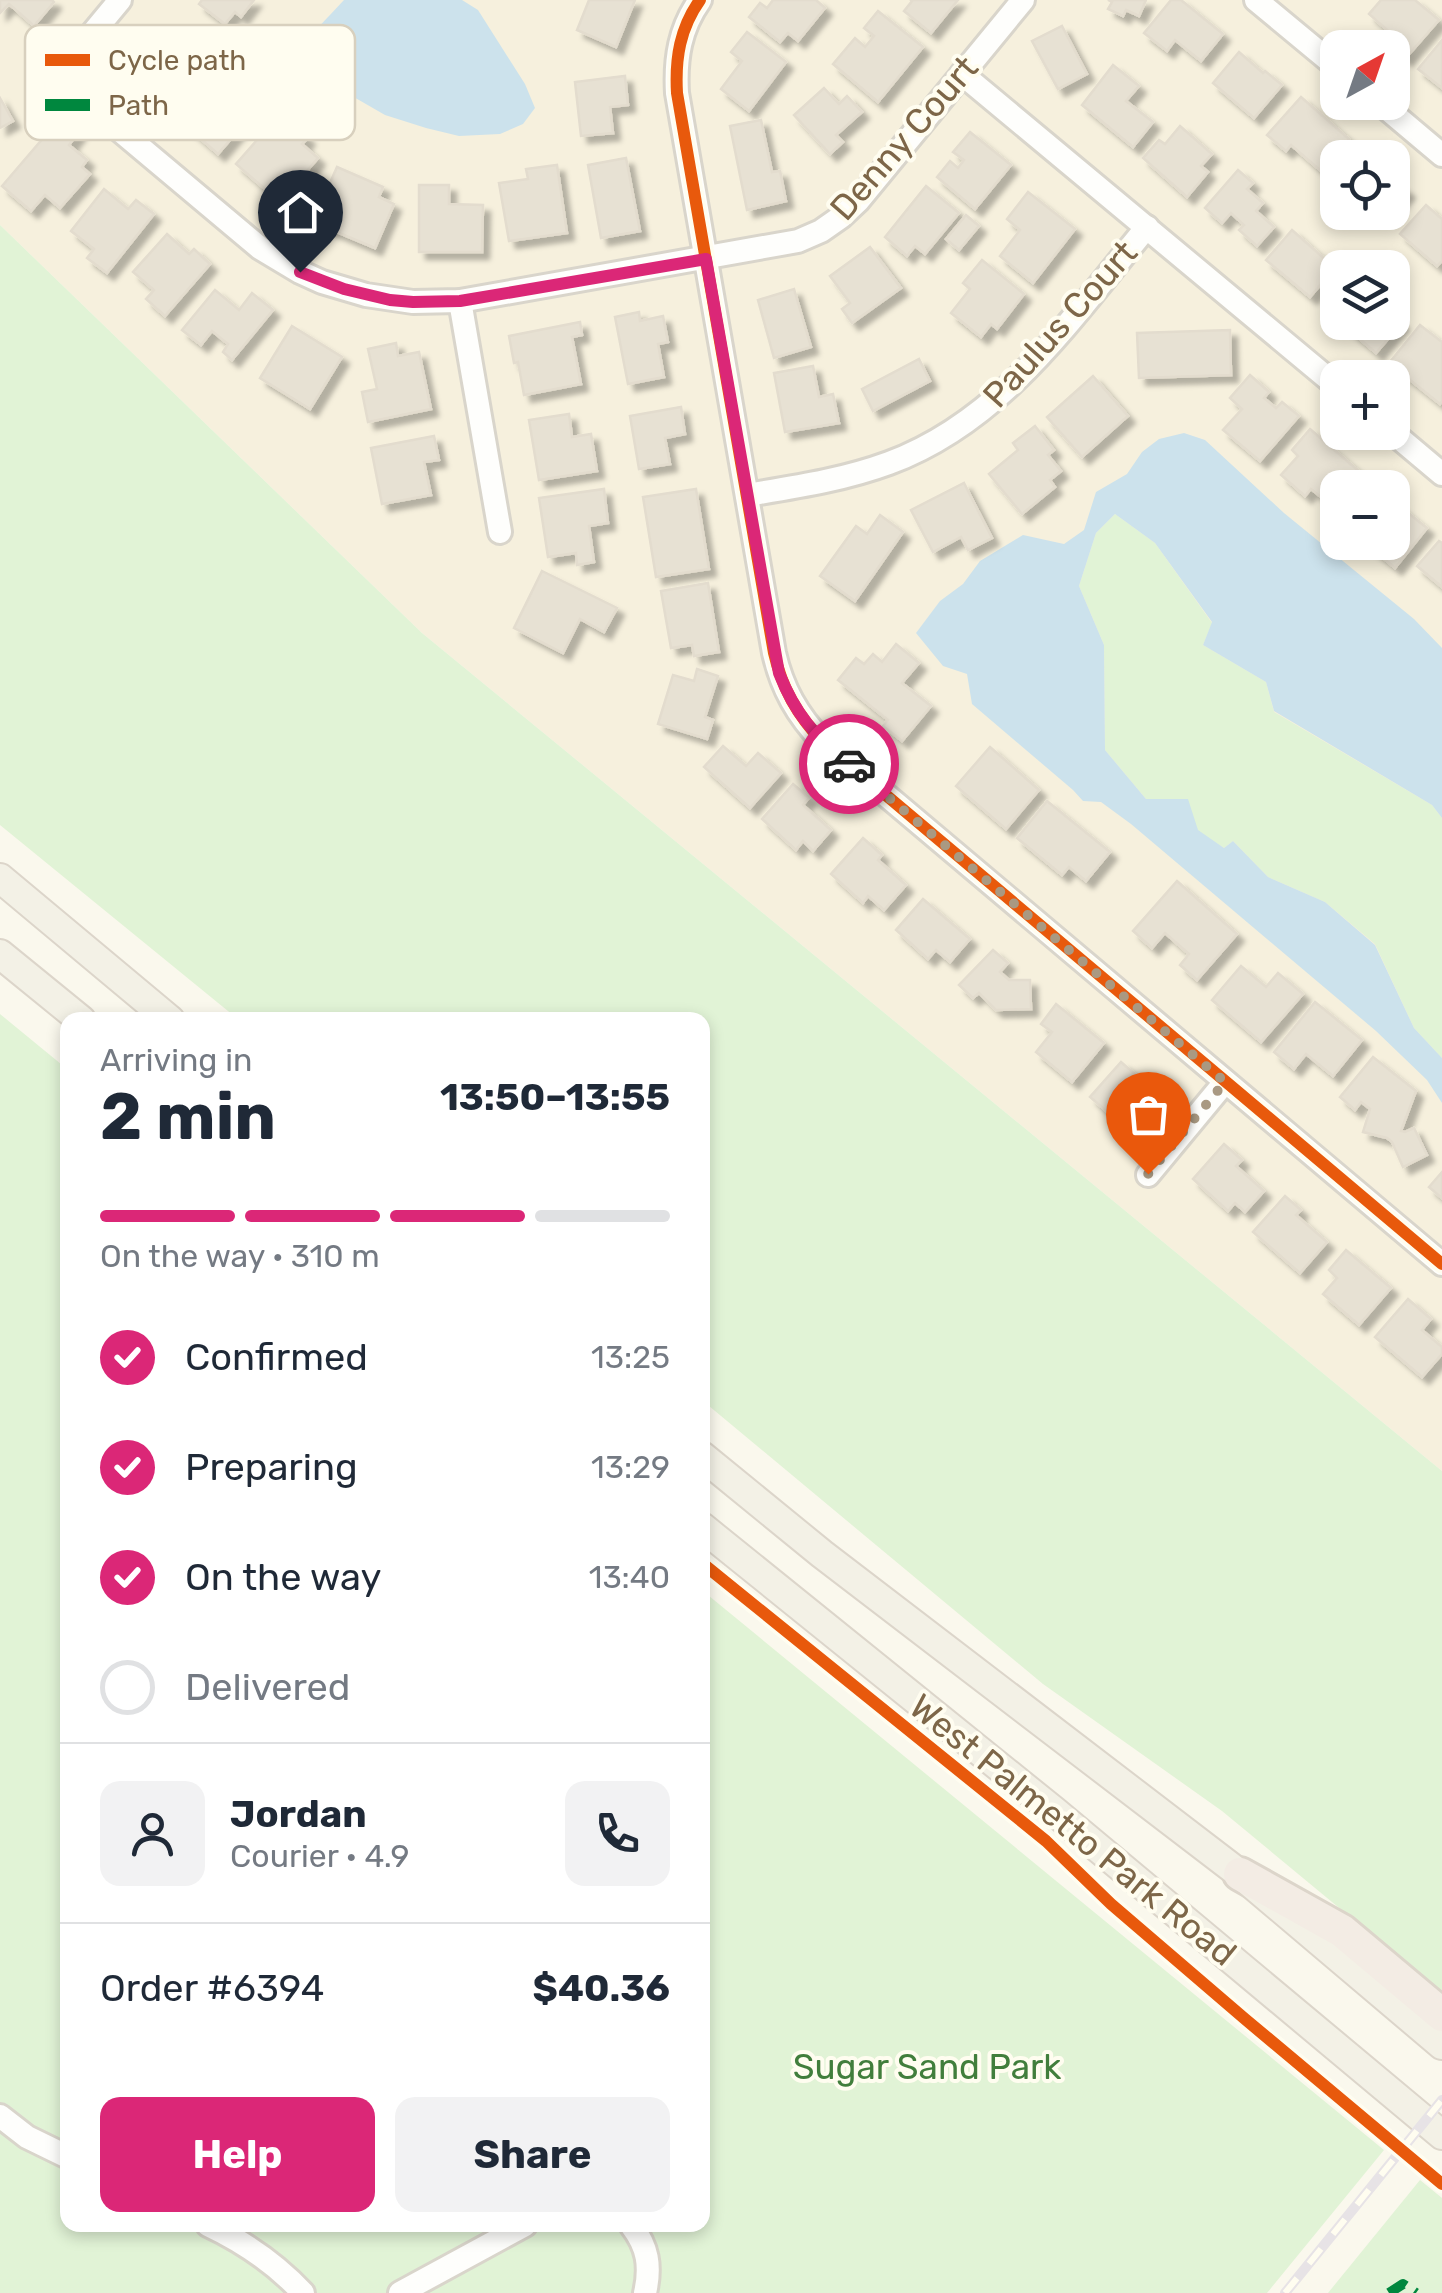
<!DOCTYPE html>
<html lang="en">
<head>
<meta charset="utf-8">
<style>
  :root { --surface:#fff; --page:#f2f2f3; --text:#1f2937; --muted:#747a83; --line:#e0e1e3; --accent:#db2777 }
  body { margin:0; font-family:Rubik,sans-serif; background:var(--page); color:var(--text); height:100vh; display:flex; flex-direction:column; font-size:38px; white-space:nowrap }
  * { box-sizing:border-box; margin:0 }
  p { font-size:32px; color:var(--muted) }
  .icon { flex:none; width:55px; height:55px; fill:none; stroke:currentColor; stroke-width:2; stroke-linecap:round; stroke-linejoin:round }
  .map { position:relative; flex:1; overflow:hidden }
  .side { position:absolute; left:60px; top:1012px; width:650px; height:1220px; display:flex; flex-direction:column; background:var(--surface); border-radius:20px; box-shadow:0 5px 15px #0003 }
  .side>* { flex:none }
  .needle { width:65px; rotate:40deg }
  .tools { position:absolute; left:1320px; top:30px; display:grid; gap:20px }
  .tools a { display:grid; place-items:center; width:90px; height:90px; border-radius:20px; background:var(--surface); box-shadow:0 5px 15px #0003; font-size:50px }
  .pin { position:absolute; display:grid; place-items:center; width:85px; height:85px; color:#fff; margin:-102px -42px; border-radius:50% 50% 50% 0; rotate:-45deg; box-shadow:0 0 10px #0007 }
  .pin .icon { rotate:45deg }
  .courier { position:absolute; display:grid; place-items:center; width:100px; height:100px; margin:-50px; border:8px solid #db2777; border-radius:50%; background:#fff; color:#222; box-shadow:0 2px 12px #0007 }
  .headline em { font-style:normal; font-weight:700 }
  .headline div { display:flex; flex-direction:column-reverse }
  .headline { display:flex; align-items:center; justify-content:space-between; height:170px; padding:0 40px }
  h1 { font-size:65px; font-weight:700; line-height:75px }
  .bar { display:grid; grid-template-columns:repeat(4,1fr); gap:15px 10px; align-content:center; height:120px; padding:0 40px }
  .bar i { height:12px; border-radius:8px; background:var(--line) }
  .bar .active { background:var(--accent) }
  .bar p { grid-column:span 4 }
  .line { display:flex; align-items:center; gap:25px; padding:0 40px; border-top:2px solid var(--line) }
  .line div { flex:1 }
  .round { display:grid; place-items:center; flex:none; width:105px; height:105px; border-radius:20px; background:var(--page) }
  ol { padding:0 40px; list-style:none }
  li { display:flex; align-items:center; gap:30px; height:110px }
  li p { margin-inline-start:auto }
  li .icon { padding:10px; border-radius:50%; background:var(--accent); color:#fff; stroke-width:4 }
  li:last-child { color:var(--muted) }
  li i { width:55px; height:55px; border:5px solid var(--line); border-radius:50% }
  .action { display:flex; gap:20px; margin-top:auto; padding:20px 40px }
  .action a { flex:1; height:115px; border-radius:20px; background:var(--accent); color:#fff; font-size:40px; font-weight:700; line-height:115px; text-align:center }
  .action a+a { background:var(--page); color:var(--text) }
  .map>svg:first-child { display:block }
</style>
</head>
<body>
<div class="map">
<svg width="1442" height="2293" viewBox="0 0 1442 2293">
  <defs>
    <filter id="shadow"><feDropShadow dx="7" dy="7" stdDeviation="2.5" flood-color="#0004"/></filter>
  </defs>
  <rect width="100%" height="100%" fill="#faf8ed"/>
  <path fill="#f6f0dd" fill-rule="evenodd" d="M0 0H1442V1471L422 633 0 225ZM1338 48H1392V102H1338ZM1338 158H1392V212H1338ZM1338 268H1392V322H1338ZM1338 378H1392V432H1338ZM1338 488H1392V542H1338Z"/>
  <g fill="#e1f3d6">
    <path d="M0 225 422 633 1442 1471V1993L1222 1811 1043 1684 703 1401 702 1020H239L0 825Z"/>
    <path d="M1115 514 1155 543 1212 623 1203 645 1266 682 1274 712 1432 805 1442 818V1058L1414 1028 1375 944 1325 902 1268 877 1233 841 1224 848 1146 799 1105 750 1104 645 1079 586 1096 533Z"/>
    <path d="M0 1014 67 1069 68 2225H702L703 1591 1384 2150 1267 2293H0Z"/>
    <path d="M1420 2180 1442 2198V2293H1328Z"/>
  </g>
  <g fill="#cce2ec">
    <path d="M344 0H462L478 10 525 84 535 108 523 124 500 134 459 136 426 128 385 115 352 96 319 74 303 48 313 33Z"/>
    <path d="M1184 433 1205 440 1284 513 1414 619 1442 648V818L1432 805 1274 711 1266 682 1203 645 1212 622 1155 543 1115 514 1096 533 1079 586 1104 645 1105 750 1146 799H1188L1198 830 1224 848 1233 841 1268 877 1325 902 1375 945 1414 1028 1442 1058V1103L1427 1080 1376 1031 1131 824 1101 802 1083 801 1073 790 972 704 967 674 943 666 916 633 940 601 963 584 980 561 1023 535 1064 544 1084 530 1096 492 1127 474 1142 452 1159 439Z"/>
  </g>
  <g fill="#e7e1d3" stroke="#e3dcce" stroke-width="2.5" filter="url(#shadow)">
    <path d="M0 0H52L54 2 34 26 9 4 0 13Z"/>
    <path d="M202 0H254L241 17 235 12 225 24 199 4Z"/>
    <path d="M589 0H635L616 47 577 30Z"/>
    <path d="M773 0H816L825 8 798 41 788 33 780 42 749 17 760 3 767 8Z"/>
    <path d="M911 0H958L931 33 904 11 912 1Z"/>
    <path d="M1108 0H1146L1139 16 1126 10 1123 16 1108 9 1112 2Z"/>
    <path d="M1171 0H1181L1223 34 1201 61 1175 40 1167 51 1144 33Z"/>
    <path d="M1381 0H1415L1439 20 1405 59 1388 43 1394 36 1369 14Z"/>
    <path d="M878 11 923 47 878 102 833 64 855 38 865 47 874 36 864 28Z"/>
    <path d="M1062 26 1087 74 1058 89 1032 41Z"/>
    <path d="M747 32 786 62 749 111 721 89 742 61 731 52Z"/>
    <path d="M1442 40V88L1418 69Z"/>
    <path d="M1239 52 1263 73 1265 71 1282 85 1254 118 1213 83Z"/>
    <path d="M1113 65 1139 86 1126 101 1153 122 1133 147 1082 105Z"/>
    <path d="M214 73 226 83 231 78 261 104 218 154 176 117Z"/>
    <path d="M625 76 628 105 610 107 613 133 581 136 575 82Z"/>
    <path d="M824 88 839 104 847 96 862 112 836 135 843 142 830 154 794 115Z"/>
    <path d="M1301 97 1349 139 1321 171 1291 145 1286 151 1267 135Z"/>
    <path d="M0 98 13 121 0 128Z"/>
    <path d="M280 114 308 138 302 144 318 158 280 202 236 164Z"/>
    <path d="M761 120 772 172 780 171 786 201 747 210 730 126Z"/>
    <path d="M67 121 79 132 69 145 87 160 82 167 90 174 60 208 45 195 31 211 2 186 51 129 57 133Z"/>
    <path d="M1180 126 1212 154 1201 166 1208 172 1187 197 1143 158 1159 140 1165 144Z"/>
    <path d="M970 132 1011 165 975 209 937 177 950 161 958 168 964 160 953 152Z"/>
    <path d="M626 158 640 231 601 238 588 165Z"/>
    <path d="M557 165 567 233 509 241 499 183 528 179 526 169Z"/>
    <path d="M337 167 383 187 379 197 394 204 375 248 313 222Z"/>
    <path d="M1238 170 1253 183 1247 189 1263 203 1256 211 1274 227 1257 246 1239 230 1244 225 1231 213 1222 223 1205 208Z"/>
    <path d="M1392 179 1408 191 1392 210Z"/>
    <path d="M419 185H449V204L483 205 482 252H419Z"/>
    <path d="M926 186 959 213 925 254 915 246 907 256 885 237Z"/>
    <path d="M104 189 128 209 136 200 154 214 107 273 87 258 94 249 71 231Z"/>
    <path d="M1028 192 1075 229 1033 283 1000 256 1020 230 1007 219Z"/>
    <path d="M1426 205 1442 219V261L1437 266 1400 234Z"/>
    <path d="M966 215 979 226 959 250 946 239Z"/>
    <path d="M1292 230 1335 268 1310 297 1266 260Z"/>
    <path d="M167 234 189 254 194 249 210 264 165 316 146 299 154 290 133 272Z"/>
    <path d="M870 247 901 288 852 323 842 309 850 303 830 276Z"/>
    <path d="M982 260 1024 294 997 329 991 324 981 337 951 313 970 289 963 283Z"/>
    <path d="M794 289 811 347 774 358 758 300Z"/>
    <path d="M215 290 239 310 252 293 273 310 232 360 223 352 228 344 212 331 201 345 182 330Z"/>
    <path d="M639 312 640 321 663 316 668 342 658 344 664 377 628 384 615 317Z"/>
    <path d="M1392 315 1402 323 1376 353 1340 322H1392Z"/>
    <path d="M580 322 582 335 572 337 581 384 524 395 518 362 514 363 509 336Z"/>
    <path d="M1420 325 1442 342V401L1440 404 1389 363Z"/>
    <path d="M292 326 342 357 310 409 260 378Z"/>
    <path d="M1230 330 1231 375 1139 378 1137 333Z"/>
    <path d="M396 343 398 356 419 352 431 409 368 422 362 392 377 389 368 349Z"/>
    <path d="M919 359 930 381 873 411 862 389Z"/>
    <path d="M813 366 819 397 833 394 839 423 785 432 774 373Z"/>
    <path d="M1250 375 1269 392 1264 398 1276 408 1282 402 1299 416 1260 461 1223 430 1242 409 1230 398Z"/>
    <path d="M1093 376 1128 416 1082 457 1047 417Z"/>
    <path d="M681 407 685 434 665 438 670 464 639 469 630 416Z"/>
    <path d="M569 414 572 437 591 434 597 471 539 480 529 420Z"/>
    <path d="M1035 426 1054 450 1048 455 1061 471 1050 480 1055 487 1022 514 989 474 1018 450 1013 443Z"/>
    <path d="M1310 429 1361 473 1348 488H1338V500L1332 506 1311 489 1305 496 1281 475 1298 456 1292 450Z"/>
    <path d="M434 436 439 460 424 462 431 495 382 504 371 448Z"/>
    <path d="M964 483 992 538 968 550 961 537 933 552 911 510Z"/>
    <path d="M604 489 608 523 589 526 594 562 577 565 576 553 548 557 539 498Z"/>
    <path d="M696 489 709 569 656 577 643 497Z"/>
    <path d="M1392 500 1427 528 1395 568 1364 542H1392Z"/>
    <path d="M880 515 903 532 855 601 820 576 856 526 867 534Z"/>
    <path d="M1439 541 1442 543V587L1417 566Z"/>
    <path d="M542 571 617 608 604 632 580 619 563 653 514 628Z"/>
    <path d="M708 583 719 652 694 656 692 645 671 648 661 591Z"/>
    <path d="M896 644 919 663 902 683 931 706 902 741 883 726 888 720 838 680 856 658 864 664 873 654 882 662Z"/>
    <path d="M697 669 718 676 705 717 713 720 707 739 658 724 673 675 694 681Z"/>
    <path d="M723 746 746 766 758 753 781 773 750 808 704 767Z"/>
    <path d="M990 747 1039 790 1006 829 956 786Z"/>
    <path d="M793 784 809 798 803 805 831 830 813 851 803 841 796 850 762 819Z"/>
    <path d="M1047 801 1110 852 1086 881 1069 867 1062 875 1017 838Z"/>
    <path d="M863 838 882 855 878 860 906 885 884 910 868 896 863 903 831 874Z"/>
    <path d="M1177 881 1237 934 1197 980 1180 965 1189 954 1165 933 1152 948 1133 931Z"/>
    <path d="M923 899 970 939 950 962 936 950 928 959 896 930Z"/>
    <path d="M993 950 1008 963 1000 972 1009 980H1030L1031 1009 996 1010 979 993 973 998 959 985Z"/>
    <path d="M1241 966 1266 987 1278 973 1303 994 1261 1042 1212 1000Z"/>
    <path d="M1315 1002 1362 1040 1333 1076 1306 1054 1294 1069 1274 1052Z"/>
    <path d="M1056 1004 1104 1043 1072 1082 1036 1052 1052 1032 1041 1024Z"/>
    <path d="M1373 1057 1416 1091 1401 1131 1405 1132 1414 1128 1427 1155 1403 1167 1392 1142 1387 1138 1363 1132 1370 1109 1361 1102 1355 1110 1340 1097Z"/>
    <path d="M1121 1062 1151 1088 1154 1084 1168 1096 1134 1135 1090 1097Z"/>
    <path d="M1224 1144 1242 1160 1236 1166 1264 1191 1245 1212 1235 1203 1228 1211 1193 1179Z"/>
    <path d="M1442 1172V1198L1429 1187Z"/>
    <path d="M1285 1196 1301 1210 1296 1215 1327 1242 1300 1273 1253 1232Z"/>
    <path d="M1346 1250 1391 1288 1359 1325 1323 1294 1337 1278 1329 1270Z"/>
    <path d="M1408 1299 1431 1319 1422 1330 1442 1347V1354L1422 1377 1375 1337Z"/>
  </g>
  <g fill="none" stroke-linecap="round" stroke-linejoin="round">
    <g stroke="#d9d5cb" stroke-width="28">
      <g id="minor">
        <path d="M120 0 86 41 78 72 92 107 260 248 300 272 322 282 366 295 413 302 460 301 798 241 821 231 841 217 858 201 1023 0"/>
        <path d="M700 0C680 28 675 58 677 93L774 653C782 688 797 715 823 742L1442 1264"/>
        <path d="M1256 0 1338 68"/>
        <path d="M962 74 1338 387"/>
        <path d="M1379 102 1442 155"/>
        <path d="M460 301 500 532"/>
        <path d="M1392 432 1442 474"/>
        <path d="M747 495C795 487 843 480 889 463 1003 421 1072 317 1147 227"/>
        <path d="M1148 1175 1225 1082"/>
        <path d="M0 2116 27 2137 68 2157"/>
        <path d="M208 2225C244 2242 276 2264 303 2293"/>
        <path d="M631 2225C648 2247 651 2266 645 2293"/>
        <path d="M400 2293 525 2225"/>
      </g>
    </g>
    <g stroke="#dcd5ca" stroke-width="32">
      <g id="major">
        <path d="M0 878 170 1020"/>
        <path d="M0 954 81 1020"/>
        <path d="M702 1456 822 1554 1240 1874 1442 2045"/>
        <path d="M702 1527 1054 1811 1442 2135"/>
      </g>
    </g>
    <g stroke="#dcd5ca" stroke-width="38">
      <path id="highway" d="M1240 1874 1342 1931 1442 2015"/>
    </g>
    <use href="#minor" stroke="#fefefc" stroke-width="22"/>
    <use href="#major" stroke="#f3f1e6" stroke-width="28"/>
    <use href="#highway" stroke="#f3ece4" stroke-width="32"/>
    <g stroke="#e7e3e6" stroke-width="10">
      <path id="rail" d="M1285 2293 1442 2100"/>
    </g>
    <use href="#rail" stroke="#fffdf0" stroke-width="6" stroke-dasharray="19" stroke-linecap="butt"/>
    <path stroke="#00873e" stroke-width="10" stroke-dasharray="20 10" stroke-linecap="butt" d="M1389 2293 1403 2284 1416 2293"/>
    <g stroke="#fffdf0" stroke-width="19">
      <g id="cycleway">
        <path d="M700 0C680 28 675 58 677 93L774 653C782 688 797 715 823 742L1442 1264"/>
        <path d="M702 1563 1046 1841 1111 1904 1245 2019 1442 2184"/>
      </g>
    </g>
    <use href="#cycleway" stroke="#e8590c" stroke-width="12"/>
  </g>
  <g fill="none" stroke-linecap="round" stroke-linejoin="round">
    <path stroke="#a99982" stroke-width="10" stroke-dasharray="0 18" d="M849 764 1225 1082 1148 1174"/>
    <path stroke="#db2777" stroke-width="12" d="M300 272 344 289 390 300 413 302 460 301 706 259 779 673C795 714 815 736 849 764"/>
  </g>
  <g text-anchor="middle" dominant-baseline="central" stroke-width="8" stroke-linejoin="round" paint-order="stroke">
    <g font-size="35" fill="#7d6648" stroke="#fffdf0">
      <text transform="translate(904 138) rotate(-49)">Denny Court</text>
      <text transform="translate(1060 324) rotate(-48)">Paulus Court</text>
      <text transform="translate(1073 1830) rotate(39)">West Palmetto Park Road</text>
    </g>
    <g font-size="35" fill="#417e3c" stroke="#fffdf0">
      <text x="927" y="2067">Sugar Sand Park</text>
    </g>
  </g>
  <rect x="25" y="25" width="330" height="115" rx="15" fill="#fffdf0" stroke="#d8d0be" stroke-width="2.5"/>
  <rect x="45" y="54" width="45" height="12" fill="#e8590c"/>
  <rect x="45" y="99" width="45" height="12" fill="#00873e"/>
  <g font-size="28" fill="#7d6648">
    <text x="108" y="70">Cycle path</text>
    <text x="108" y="115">Path</text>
  </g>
</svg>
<div class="tools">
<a><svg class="needle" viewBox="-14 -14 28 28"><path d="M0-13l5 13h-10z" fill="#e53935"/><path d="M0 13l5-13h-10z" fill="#747a83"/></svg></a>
<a><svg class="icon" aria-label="locate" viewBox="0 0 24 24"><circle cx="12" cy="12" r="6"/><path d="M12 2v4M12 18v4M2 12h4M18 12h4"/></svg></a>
<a><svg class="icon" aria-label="layers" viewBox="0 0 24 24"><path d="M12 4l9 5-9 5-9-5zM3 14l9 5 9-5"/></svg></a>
<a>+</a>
<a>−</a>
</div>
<div class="pin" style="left:1148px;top:1174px;background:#ea580c"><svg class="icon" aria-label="bag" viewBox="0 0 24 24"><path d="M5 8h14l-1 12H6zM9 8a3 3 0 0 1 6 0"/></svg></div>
<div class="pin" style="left:300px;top:272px;background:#1f2937"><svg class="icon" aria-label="home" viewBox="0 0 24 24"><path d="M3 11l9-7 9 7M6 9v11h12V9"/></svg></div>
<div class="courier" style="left:849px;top:764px"><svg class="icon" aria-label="car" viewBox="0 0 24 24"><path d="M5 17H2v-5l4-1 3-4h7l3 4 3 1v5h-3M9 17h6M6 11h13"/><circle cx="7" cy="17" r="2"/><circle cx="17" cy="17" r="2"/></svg></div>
<section class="side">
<div class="headline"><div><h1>2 min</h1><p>Arriving in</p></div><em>13:50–13:55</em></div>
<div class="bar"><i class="active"></i><i class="active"></i><i class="active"></i><i></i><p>On the way · 310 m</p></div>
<ol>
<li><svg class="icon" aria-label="check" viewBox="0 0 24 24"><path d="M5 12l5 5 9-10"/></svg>Confirmed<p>13:25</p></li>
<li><svg class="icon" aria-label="check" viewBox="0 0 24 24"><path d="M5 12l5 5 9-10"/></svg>Preparing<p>13:29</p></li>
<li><svg class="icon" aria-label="check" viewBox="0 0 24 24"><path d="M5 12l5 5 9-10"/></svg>On the way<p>13:40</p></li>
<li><i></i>Delivered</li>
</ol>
<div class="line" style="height:180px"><a class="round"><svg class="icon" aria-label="person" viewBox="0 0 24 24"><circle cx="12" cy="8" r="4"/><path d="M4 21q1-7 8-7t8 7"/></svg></a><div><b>Jordan</b><p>Courier · 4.9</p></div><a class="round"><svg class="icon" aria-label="phone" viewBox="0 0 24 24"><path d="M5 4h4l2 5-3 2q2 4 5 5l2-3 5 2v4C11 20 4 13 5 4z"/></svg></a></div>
<div class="line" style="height:130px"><div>Order #6394</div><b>$40.36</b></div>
<div class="action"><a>Help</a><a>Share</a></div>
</section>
</div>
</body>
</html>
